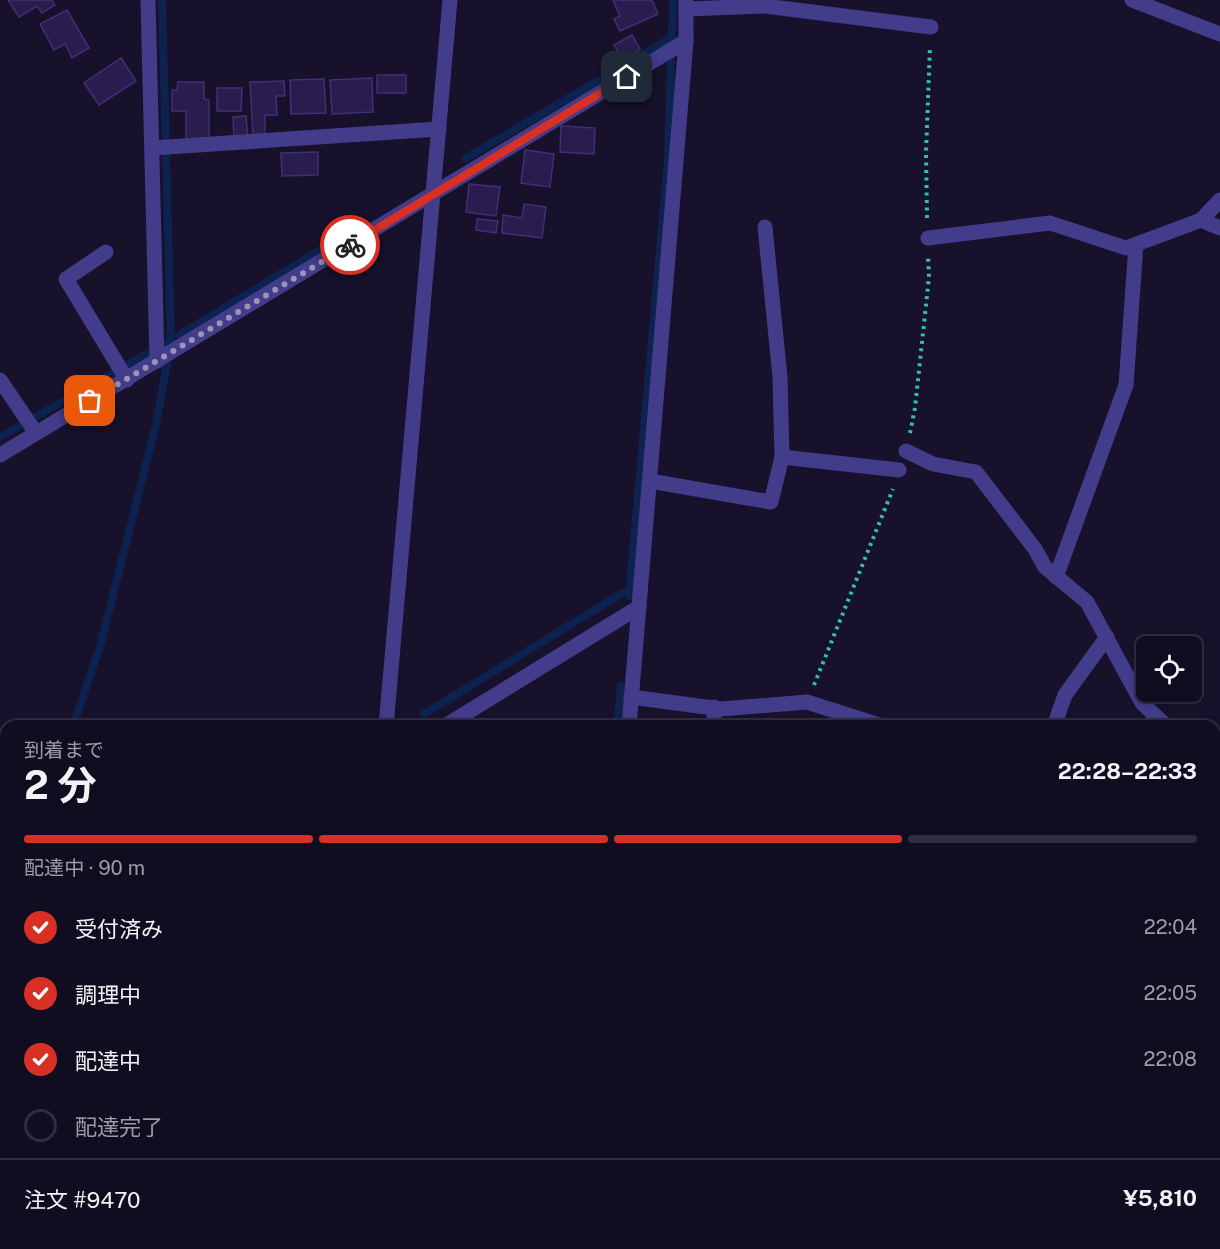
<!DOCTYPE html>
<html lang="ja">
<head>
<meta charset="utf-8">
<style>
  :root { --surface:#110d20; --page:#1a1629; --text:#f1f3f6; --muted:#9c9ca5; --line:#302d3e; --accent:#d93025 }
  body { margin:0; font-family:"Public Sans","Noto Sans JP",sans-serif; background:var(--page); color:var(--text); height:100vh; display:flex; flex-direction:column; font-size:22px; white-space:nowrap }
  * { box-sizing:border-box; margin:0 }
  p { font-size:20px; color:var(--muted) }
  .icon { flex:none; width:33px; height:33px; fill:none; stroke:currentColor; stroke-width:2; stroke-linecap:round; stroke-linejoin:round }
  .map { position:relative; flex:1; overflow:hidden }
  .side { position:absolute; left:0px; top:720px; width:1221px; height:530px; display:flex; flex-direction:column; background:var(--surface); border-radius:18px 18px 0 0; box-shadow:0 3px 9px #0003,0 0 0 2px var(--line) }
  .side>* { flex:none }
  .tools { position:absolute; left:1136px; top:636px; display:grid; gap:12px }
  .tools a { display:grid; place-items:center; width:66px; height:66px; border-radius:9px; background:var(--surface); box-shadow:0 3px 9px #0003,0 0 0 2px var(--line); font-size:30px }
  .pin { position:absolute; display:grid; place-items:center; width:51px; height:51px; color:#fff; margin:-26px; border-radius:12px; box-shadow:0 3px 9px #0006 }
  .courier { position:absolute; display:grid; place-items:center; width:60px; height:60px; margin:-30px; border:4px solid #d93025; border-radius:50%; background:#fff; color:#222; box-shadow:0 2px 8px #0007 }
  .head em { font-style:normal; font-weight:700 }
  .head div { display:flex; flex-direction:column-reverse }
  .head { display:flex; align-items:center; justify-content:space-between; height:102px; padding:0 24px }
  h1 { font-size:39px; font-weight:700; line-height:45px }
  .bar { display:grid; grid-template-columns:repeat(4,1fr); gap:9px 6px; align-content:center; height:72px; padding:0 24px }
  .bar i { height:8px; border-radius:4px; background:var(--line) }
  .bar .active { background:var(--accent) }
  .bar p { grid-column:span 4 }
  .line { display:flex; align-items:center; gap:15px; padding:0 24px; border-top:2px solid var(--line) }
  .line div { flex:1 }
  ol { padding:0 24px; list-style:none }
  li { display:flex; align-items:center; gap:18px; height:66px }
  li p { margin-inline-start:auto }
  li .icon { padding:6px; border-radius:50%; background:var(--accent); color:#fff; stroke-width:4 }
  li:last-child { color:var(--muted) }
  li i { width:33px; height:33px; border:3px solid var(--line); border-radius:50% }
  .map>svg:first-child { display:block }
</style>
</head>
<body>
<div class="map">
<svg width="1220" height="1249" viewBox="0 0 1220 1249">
  <rect width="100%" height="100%" fill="#17112b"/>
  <path fill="#143535" d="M1215 1051 1220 1052V1249H922L924 1244H1215Z"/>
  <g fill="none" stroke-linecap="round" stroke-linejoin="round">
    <g stroke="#0d224e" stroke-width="8">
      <path d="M466 158 673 37"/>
      <path d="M0 437 171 340 332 243"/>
      <path d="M629 596 668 160 673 0"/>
      <path d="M424 714 629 589"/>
      <path d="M73 726 100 646 156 425 171 340 162 0"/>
      <path d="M617 726 621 686"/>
      <path d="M0 941 6 924"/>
      <path d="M422 1249 430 1244"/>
      <path d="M567 1249 568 1244"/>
    </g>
  </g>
  <g fill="#281d4c" stroke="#402f78" stroke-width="1.5">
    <path d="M8 0H52L55 5 42 13 37 6 19 17Z"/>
    <path d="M613 0H652L658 14 620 31 614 19 620 16Z"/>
    <path d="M67 10 89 48 72 58 65 44 54 50 40 24Z"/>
    <path d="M632 35 640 49 622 59 614 45Z"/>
    <path d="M121 58 136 81 99 105 84 83Z"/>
    <rect x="377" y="75" width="29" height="18"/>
    <path d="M372 78 373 112 332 114 330 80Z"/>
    <path d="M324 79 326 113 291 114 290 80Z"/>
    <path d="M284 81 285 96H276L277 115H265V135H253L250 82Z"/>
    <path d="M178 82H204V99L209 100V139H186V111H172V90H177Z"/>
    <path d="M217 88H242L241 111H217Z"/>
    <path d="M246 116 248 139 234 140 233 117Z"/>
    <path d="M561 126 595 128 594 154 560 152Z"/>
    <path d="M525 150 554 154 550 187 521 183Z"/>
    <path d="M318 152V175L282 176 281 153Z"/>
    <path d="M469 184 500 187 496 216 466 212Z"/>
    <path d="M524 204 546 207 542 238 502 233 503 215 522 218Z"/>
    <path d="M477 219 498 221 496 233 476 230Z"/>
  </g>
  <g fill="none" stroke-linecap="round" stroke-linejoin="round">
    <g stroke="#30bebb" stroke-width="4" stroke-dasharray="3 4.5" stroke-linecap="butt">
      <path d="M927 218 926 153 930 46"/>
      <path d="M910 433 915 408 929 277 928 256"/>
      <path d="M814 685 893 489"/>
    </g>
    <g stroke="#423c8a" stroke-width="15">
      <path d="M148 0 157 361"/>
      <path d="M1132 0 1220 34"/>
      <path d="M686 9 765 6 931 27"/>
      <path d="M152 148 439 129"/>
      <path d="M1201 220 1220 200"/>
      <path d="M928 238 1050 223 1126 248 1201 220 1220 228"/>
      <path d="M106 252 66 279 127 380"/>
      <path d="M0 380 36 433"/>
      <path d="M906 451 933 464 976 472 1035 549 1045 567 1087 602 1142 703 1166 726"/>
      <path d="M0 455 686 41"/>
      <path d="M782 457 899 470"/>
      <path d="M650 481 771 502 782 457 780 377 765 227"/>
      <path d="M1056 577 1126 385 1136 244"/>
      <path d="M631 697 721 709 807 702 882 726"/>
      <path d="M714 707V726"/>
      <path d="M386 726 450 0"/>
      <path d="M445 726 639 607"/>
      <path d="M629 726 686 41V0"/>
      <path d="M1054 726 1065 695 1107 637"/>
      <path d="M1215 845 1220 844"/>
      <path d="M0 945 6 960"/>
      <path d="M0 996 6 992"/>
      <path d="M0 1148 6 1133"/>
      <path d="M726 1244 727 1249"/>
      <path d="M1069 1244V1249"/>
      <path d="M338 1249 339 1244"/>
      <path d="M442 1249 451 1244"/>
      <path d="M586 1249V1244"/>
    </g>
  </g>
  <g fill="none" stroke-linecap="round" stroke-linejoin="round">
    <path stroke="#9a94b5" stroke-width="6" stroke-dasharray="0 10.8" d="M90 401 350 245"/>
    <path stroke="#d93025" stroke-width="8" d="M350 245 627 77"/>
  </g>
</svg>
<div class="tools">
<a><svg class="icon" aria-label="locate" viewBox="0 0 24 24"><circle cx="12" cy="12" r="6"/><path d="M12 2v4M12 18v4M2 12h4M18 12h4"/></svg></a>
</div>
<div class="pin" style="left:90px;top:401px;background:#ea580c"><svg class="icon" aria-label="bag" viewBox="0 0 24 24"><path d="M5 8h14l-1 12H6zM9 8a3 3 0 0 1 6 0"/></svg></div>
<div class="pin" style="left:627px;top:77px;background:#1f2937"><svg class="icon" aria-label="home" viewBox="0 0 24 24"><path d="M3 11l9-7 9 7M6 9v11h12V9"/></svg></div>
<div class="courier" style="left:350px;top:245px"><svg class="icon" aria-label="bike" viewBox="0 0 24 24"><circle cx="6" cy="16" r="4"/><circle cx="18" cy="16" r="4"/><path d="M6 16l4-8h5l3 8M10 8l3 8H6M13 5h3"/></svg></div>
<section class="side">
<div class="head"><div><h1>2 分</h1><p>到着まで</p></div><em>22:28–22:33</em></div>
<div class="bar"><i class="active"></i><i class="active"></i><i class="active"></i><i></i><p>配達中 · 90 m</p></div>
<ol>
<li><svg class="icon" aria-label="check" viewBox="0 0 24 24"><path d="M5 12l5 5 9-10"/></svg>受付済み<p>22:04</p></li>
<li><svg class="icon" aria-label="check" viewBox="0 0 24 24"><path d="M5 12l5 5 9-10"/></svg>調理中<p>22:05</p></li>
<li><svg class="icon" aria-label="check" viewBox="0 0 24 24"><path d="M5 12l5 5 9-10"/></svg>配達中<p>22:08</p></li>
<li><i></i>配達完了</li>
</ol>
<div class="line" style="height:78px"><div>注文 #9470</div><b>¥5,810</b></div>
</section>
</div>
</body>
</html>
